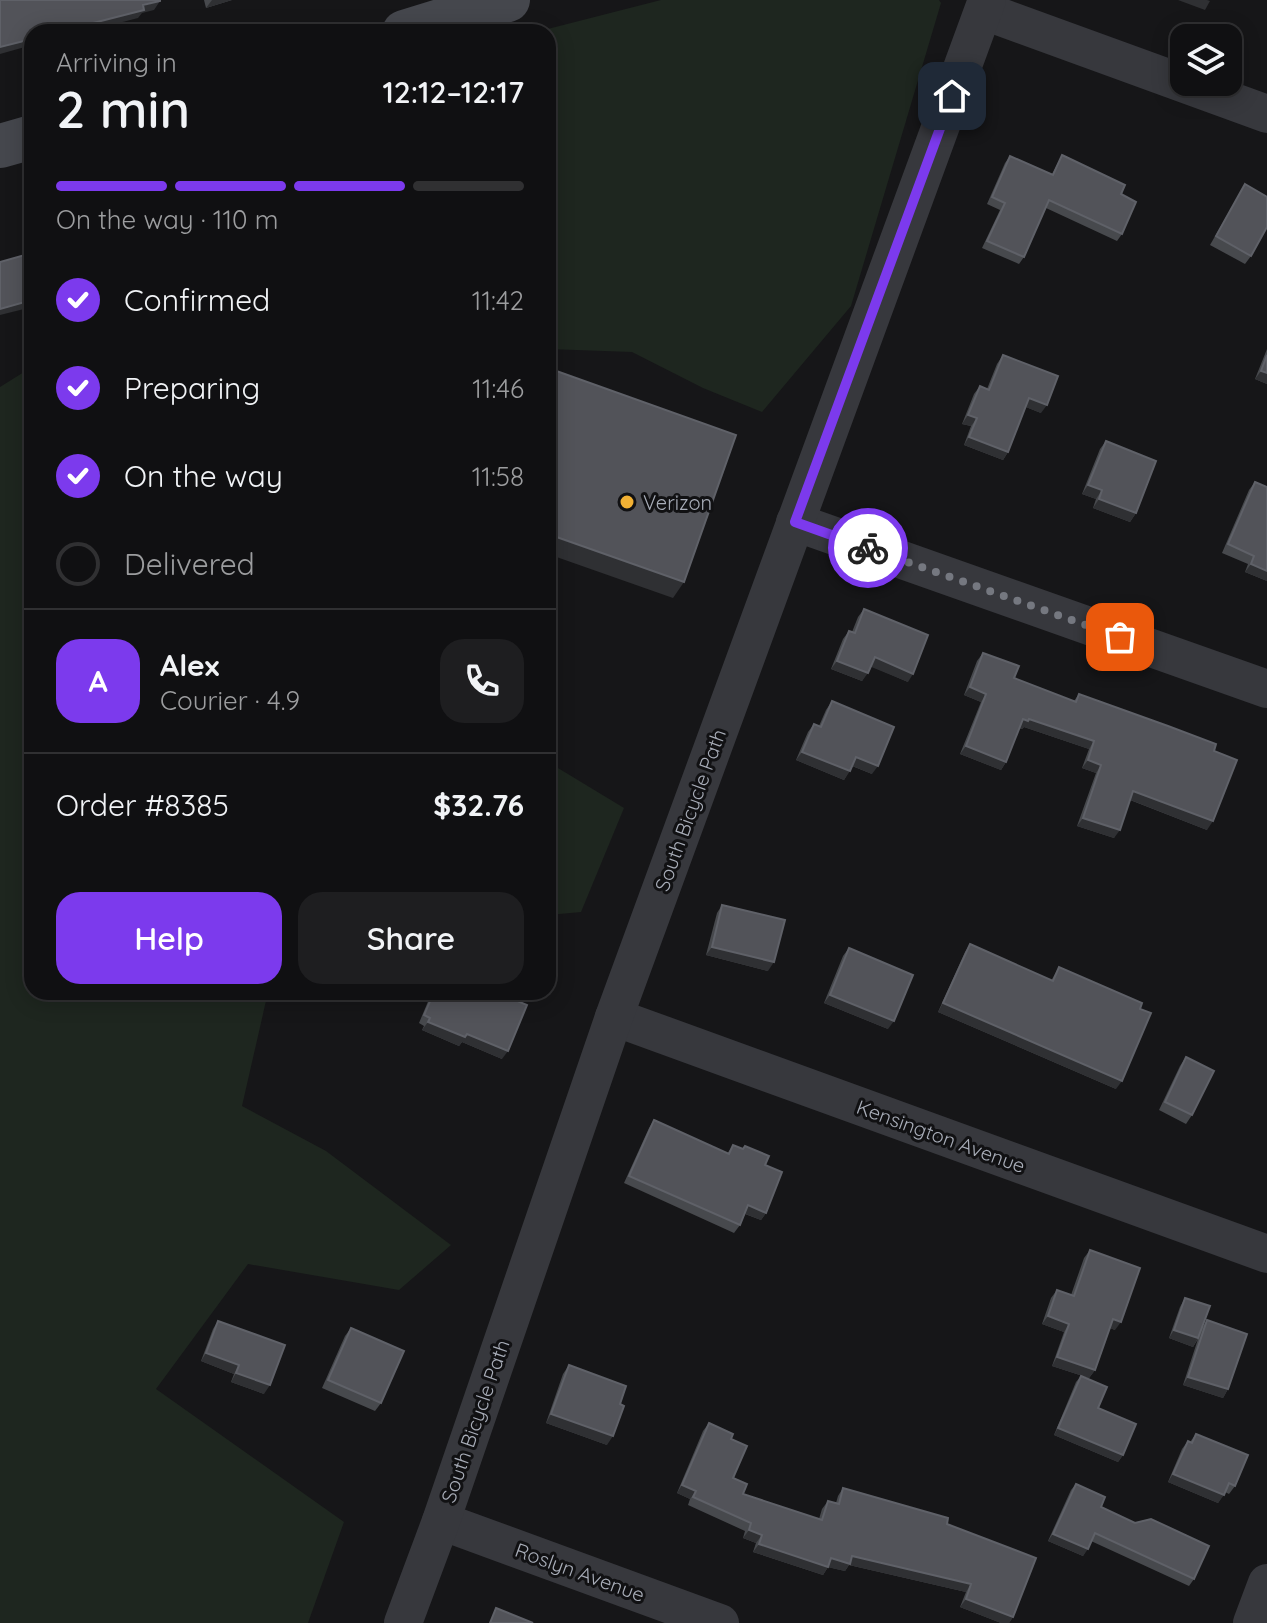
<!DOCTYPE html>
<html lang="en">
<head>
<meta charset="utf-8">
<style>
  :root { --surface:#101012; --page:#1e1e20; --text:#f1f3f6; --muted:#9c9d9f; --line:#303032; --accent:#7c3aed }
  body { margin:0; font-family:Quicksand,sans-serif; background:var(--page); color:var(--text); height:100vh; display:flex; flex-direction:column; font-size:30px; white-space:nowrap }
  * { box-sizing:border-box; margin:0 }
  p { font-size:26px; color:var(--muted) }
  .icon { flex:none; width:44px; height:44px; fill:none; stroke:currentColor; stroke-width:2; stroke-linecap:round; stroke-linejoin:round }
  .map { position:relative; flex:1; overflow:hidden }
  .sheet { position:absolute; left:24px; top:24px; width:532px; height:976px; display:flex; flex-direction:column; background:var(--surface); border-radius:24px; box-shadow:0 4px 20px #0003,0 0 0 2px var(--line) }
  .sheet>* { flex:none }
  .fabs { position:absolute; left:1170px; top:24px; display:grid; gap:16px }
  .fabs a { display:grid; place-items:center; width:72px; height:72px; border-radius:16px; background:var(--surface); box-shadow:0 4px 20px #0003,0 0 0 2px var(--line); font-size:40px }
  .pin { position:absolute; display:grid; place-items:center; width:68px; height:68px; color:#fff; margin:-34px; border-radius:16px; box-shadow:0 4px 12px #0006 }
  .courier { position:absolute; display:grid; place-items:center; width:80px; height:80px; margin:-40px; border:6px solid #7c3aed; border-radius:50%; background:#fff; color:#222; box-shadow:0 2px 10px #0007 }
  .headline em { font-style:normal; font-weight:600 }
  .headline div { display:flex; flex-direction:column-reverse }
  .headline { display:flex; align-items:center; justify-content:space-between; height:136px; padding:0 32px }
  h1 { font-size:52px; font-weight:600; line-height:60px }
  .bar { display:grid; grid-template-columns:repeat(4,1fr); gap:12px 8px; align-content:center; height:96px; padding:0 32px }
  .bar i { height:10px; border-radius:6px; background:var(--line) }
  .bar .active { background:var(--accent) }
  .bar p { grid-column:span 4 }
  .line { display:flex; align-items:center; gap:20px; padding:0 32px; border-top:2px solid var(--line) }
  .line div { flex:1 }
  .round { display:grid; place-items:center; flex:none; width:84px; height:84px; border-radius:24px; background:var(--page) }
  ol { padding:0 32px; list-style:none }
  li { display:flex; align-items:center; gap:24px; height:88px }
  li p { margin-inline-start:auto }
  li .icon { padding:8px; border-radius:50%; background:var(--accent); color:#fff; stroke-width:4 }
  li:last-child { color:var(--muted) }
  li i { width:44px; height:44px; border:4px solid var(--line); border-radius:50% }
  .action { display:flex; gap:16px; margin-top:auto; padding:16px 32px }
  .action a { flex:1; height:92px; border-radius:24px; background:var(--accent); color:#fff; font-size:32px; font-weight:600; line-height:92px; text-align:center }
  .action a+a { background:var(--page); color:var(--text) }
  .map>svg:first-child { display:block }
</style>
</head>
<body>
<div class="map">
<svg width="1267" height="1623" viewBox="0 0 1267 1623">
  <rect width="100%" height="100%" fill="#161618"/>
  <g fill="#1e261f">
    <path d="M661 0H939L941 3 851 306 762 412 703 388 632 352 548 349V32H536Z"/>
    <path d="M32 367V992H268L242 1106 326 1151 451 1245 399 1290 248 1264 156 1389 344 1522 308 1623H0V387Z"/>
    <path d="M548 762 624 808 581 912 548 915Z"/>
  </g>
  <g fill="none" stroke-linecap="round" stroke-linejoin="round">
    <g stroke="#37383d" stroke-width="38">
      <path d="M984 11 1267 114"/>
      <path d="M795 522 1267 689"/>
      <path d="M614 1017 1267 1254"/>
      <path d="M441 1521 720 1623"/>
      <path d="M403 1623 441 1521 614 1017 987 0"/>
      <path d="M1252 1623 1267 1583"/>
    </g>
    <g stroke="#45474d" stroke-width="44">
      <path d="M404 32 508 0"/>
      <path d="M0 146 32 137"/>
    </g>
  </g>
  <g fill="#47494d">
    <path d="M204 0H232L206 8Z"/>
    <path d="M1062 155 1121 194 1122 234 1117 241 1046 208 1024 257 1019 264 982 248 1000 210 987 204 1005 163 1010 156 1052 174Z"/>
    <path d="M1245 184 1251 256 1245 264 1210 245Z"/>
    <path d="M1267 349V384L1255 379Z"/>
    <path d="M1003 355 1041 413 1026 407 1008 452 1003 460 964 445 971 426 962 424 974 394 980 386 987 389 997 364Z"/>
    <path d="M1106 441 1136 513 1130 522 1093 508 1096 499 1082 494 1100 449Z"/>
    <path d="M1255 482 1267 487V581L1245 572 1248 564 1222 553 1249 490Z"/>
    <path d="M864 609 908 682 871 666 862 681 831 669 843 639 849 631 852 632 858 617Z"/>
    <path d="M983 653 1014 678 1074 701 1079 694 1214 751 1207 830 1130 800 1114 838 1077 826 1096 773 1082 768 1089 749 1024 727 1022 729 1019 728 1006 762 1001 770 960 754 981 702 964 695 977 661Z"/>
    <path d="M832 701 872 774 852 766 844 780 796 760 808 732 814 724 819 726 826 710Z"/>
    <path d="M722 905 768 971 706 955 717 913Z"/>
    <path d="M970 944 1051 981 1059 967 1116 1089 938 1012 965 952Z"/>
    <path d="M849 948 888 1029 824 1003 843 956Z"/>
    <path d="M432 992H451L462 996 464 992H496L502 1059 462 1042 459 1046 422 1030 424 1026 419 1023Z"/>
    <path d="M1186 1057 1192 1115 1186 1124 1159 1110 1180 1066Z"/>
    <path d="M654 1120 727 1154 733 1145 765 1165 766 1213 761 1220 745 1214 740 1225 734 1233 624 1183 649 1128Z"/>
    <path d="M1090 1250 1115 1330 1110 1328 1095 1370 1089 1378 1052 1366 1064 1332 1042 1324 1051 1298 1057 1290 1071 1295 1084 1258Z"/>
    <path d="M1185 1298 1202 1328 1207 1320 1228 1389 1223 1398 1183 1385 1198 1339 1193 1347 1169 1338 1180 1307Z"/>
    <path d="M218 1321 264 1394 231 1382 234 1374 201 1361 213 1329Z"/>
    <path d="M351 1328 381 1403 375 1411 322 1388 345 1336Z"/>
    <path d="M569 1365 607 1445 546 1423 563 1374Z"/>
    <path d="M1081 1376 1123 1455 1118 1462 1054 1435 1076 1382Z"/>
    <path d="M709 1423 731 1439 733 1478 743 1494 819 1519 822 1509 828 1501 836 1503 838 1496 843 1488 947 1524 1013 1617 1009 1623H1001L960 1607 966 1592 849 1565 845 1571 828 1567 823 1575 753 1552 756 1543 743 1538 745 1531 688 1505 690 1499 677 1493 703 1431Z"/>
    <path d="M1196 1434 1235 1486 1229 1494 1225 1492 1218 1503 1168 1482 1182 1449 1188 1441 1190 1442Z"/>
    <path d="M1076 1484 1101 1507 1194 1579 1189 1586 1091 1541 1083 1556 1048 1541 1071 1490Z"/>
  </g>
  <g fill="#2f3033">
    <path d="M212 0H232L206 8Z"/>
    <path d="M1178 0H1207L1210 1 1205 10Z"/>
    <path d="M160 1 154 10 142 13 138 18 84 32H58Z"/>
    <path d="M32 39V45L0 54V47Z"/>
    <path d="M32 300V307L0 315V309Z"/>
    <path d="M1261 371 1267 373V384L1255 379Z"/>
    <path d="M1029 398 1047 405 1041 413 1023 406Z"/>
    <path d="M968 415 977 418 971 426 962 424Z"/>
    <path d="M969 437 1008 452 1003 460 964 445Z"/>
    <path d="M1088 485 1102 490 1096 499 1082 494Z"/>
    <path d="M1099 499 1136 513 1130 522 1093 508Z"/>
    <path d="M548 534 684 582 673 598 548 554Z"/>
    <path d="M1251 564 1267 571V581L1245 572Z"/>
    <path d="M875 657 913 674 908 682 869 666Z"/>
    <path d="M837 661 868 673 862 681 831 669Z"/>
    <path d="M970 687 986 694 981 702 964 695Z"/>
    <path d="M1023 719H1029L1094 741 1089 749 1024 727 1022 729 1017 727Z"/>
    <path d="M966 746 1006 762 1001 770 960 754Z"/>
    <path d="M802 752 850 771 844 780 796 760Z"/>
    <path d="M856 757 878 766 872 774 850 765Z"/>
    <path d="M1088 760 1101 765 1096 773 1082 768Z"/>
    <path d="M1133 791 1213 821 1207 830 1128 799Z"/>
    <path d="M1083 818 1120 830 1114 838 1077 826Z"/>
    <path d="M712 947 774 962 768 971 706 955Z"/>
    <path d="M830 995 894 1021 888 1029 824 1003Z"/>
    <path d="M943 1003 1122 1081 1116 1089 938 1012Z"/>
    <path d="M428 1022 467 1034 508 1051 502 1059 462 1042 459 1046 422 1030Z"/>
    <path d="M748 1205 766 1213 761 1220 743 1213Z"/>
    <path d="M1048 1316 1069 1324 1064 1332 1042 1324Z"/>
    <path d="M1113 1319 1121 1322 1115 1330 1107 1327Z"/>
    <path d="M1174 1330 1198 1338 1193 1347 1169 1338Z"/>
    <path d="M206 1353 239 1365 234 1374 201 1361Z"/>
    <path d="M1057 1357 1095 1370 1089 1378 1052 1366Z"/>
    <path d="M236 1373 270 1385 264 1394 231 1382Z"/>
    <path d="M1188 1377 1228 1389 1223 1398 1183 1385Z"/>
    <path d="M551 1414 613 1436 607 1445 546 1423Z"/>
    <path d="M1058 1428 1123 1455 1118 1462 1054 1435Z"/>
    <path d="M1173 1474 1224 1495 1218 1503 1168 1482Z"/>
    <path d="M682 1485 696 1491 690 1499 677 1493Z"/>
    <path d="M749 1530 762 1535 756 1543 743 1538Z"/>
    <path d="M1053 1534 1088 1549 1083 1556 1048 1541Z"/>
    <path d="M759 1544 831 1558 852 1556 971 1584 966 1592 849 1565 845 1571 827 1567H828L823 1575 753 1552Z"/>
    <path d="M966 1599 1013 1617 1009 1623H1001L960 1607Z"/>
  </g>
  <g fill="#525359" stroke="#5f6168" stroke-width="2">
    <path d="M0 0H160V1L143 5 144 10 58 32H32V39L0 47Z"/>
    <path d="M1062 155 1125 185 1121 194 1136 202 1122 234 1049 200 1024 257 987 241 1005 203 992 197 1010 156 1053 175Z"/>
    <path d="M1245 184 1267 197V227L1251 256 1216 236Z"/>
    <path d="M32 253V300L0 309V262Z"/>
    <path d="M1003 355 1058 376 1047 405 1029 398 1008 452 969 437 977 418 968 415 980 386 989 390Z"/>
    <path d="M1267 355V373L1261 371Z"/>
    <path d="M548 368 736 435 684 582 548 534Z"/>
    <path d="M1106 441 1156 461 1136 513 1099 499 1102 490 1088 485Z"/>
    <path d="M1255 482 1267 487V571L1251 564 1254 556 1228 544Z"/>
    <path d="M864 609 928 635 913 674 875 657 868 673 837 661 849 631 855 633Z"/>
    <path d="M983 653 1019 666 1014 678 1076 702 1079 694 1168 726 1216 744 1214 751 1237 760 1213 821 1133 791 1120 830 1083 818 1101 765 1088 760 1094 741 1029 719 1028 721 1023 719 1006 762 966 746 986 694 970 687Z"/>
    <path d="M832 701 894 727 878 766 856 757 850 771 802 752 814 724 821 727Z"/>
    <path d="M722 905 785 920 774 962 712 947Z"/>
    <path d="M970 944 1053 981 1059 967 1142 1003 1140 1009 1151 1013 1122 1081 943 1003Z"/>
    <path d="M849 948 913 975 894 1021 830 995Z"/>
    <path d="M434 992H451L464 997 466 992H496L527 1005 508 1051 467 1034 465 1037 428 1022 430 1018 424 1015Z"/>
    <path d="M1186 1057 1214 1071 1192 1115 1165 1102Z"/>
    <path d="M654 1120 729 1154 733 1145 743 1149 745 1146 769 1156 765 1165 782 1172 766 1213 748 1205 740 1225 629 1176Z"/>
    <path d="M1090 1250 1140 1268 1121 1322 1113 1319 1095 1370 1057 1357 1069 1324 1048 1316 1057 1290 1074 1296Z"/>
    <path d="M1185 1298 1210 1306 1198 1338 1174 1330Z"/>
    <path d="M1207 1320 1247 1334 1228 1389 1188 1377Z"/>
    <path d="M218 1321 285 1345 270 1385 236 1373 239 1365 206 1353Z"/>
    <path d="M351 1328 404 1351 381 1403 328 1380Z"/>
    <path d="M569 1365 626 1386 620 1404 624 1406 613 1436 551 1414Z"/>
    <path d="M1081 1376 1107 1387 1098 1408 1136 1424 1123 1455 1058 1428Z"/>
    <path d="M709 1423 733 1434 731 1439 747 1446 733 1478 747 1484 743 1494 822 1520 828 1501 839 1504 843 1488 948 1518 947 1524 1036 1558 1013 1617 966 1599 971 1584 852 1556 850 1564 831 1558 828 1567 759 1544 762 1535 749 1530 751 1523 693 1497 696 1491 682 1485Z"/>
    <path d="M1196 1434 1248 1455 1235 1486 1229 1483 1224 1495 1173 1474 1188 1441 1192 1443Z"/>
    <path d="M1076 1484 1105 1497 1101 1507 1135 1523 1151 1519 1209 1546 1194 1579 1095 1533 1088 1549 1053 1534Z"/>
    <path d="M496 1608 533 1623H490Z"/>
  </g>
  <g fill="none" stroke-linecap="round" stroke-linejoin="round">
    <path stroke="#757880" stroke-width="8" stroke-dasharray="0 14.4" d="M868 548 1120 637"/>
    <path stroke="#7c3aed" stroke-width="10" d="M868 548 795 522 952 96"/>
  </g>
  <circle fill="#f2b134" stroke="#111113" stroke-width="3" cx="627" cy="502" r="8"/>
  <g text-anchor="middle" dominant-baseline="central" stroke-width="6" stroke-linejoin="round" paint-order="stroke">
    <g font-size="20" fill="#a8adb8" stroke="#111113" text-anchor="start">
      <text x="643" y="502">Verizon</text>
    </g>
    <g font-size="20" fill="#a8adb8" stroke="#111113">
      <text transform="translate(690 810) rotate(-70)">South Bicycle Path</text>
      <text transform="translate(941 1136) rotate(20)">Kensington Avenue</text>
      <text transform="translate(475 1421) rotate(-71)">South Bicycle Path</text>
      <text transform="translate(580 1572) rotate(20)">Roslyn Avenue</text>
    </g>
  </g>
</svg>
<div class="fabs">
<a><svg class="icon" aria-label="layers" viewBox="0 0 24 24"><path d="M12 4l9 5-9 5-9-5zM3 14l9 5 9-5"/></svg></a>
</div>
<div class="pin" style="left:1120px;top:637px;background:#ea580c"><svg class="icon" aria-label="bag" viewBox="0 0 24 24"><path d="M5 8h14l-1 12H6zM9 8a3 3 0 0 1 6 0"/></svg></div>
<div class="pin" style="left:952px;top:96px;background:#1f2937"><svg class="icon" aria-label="home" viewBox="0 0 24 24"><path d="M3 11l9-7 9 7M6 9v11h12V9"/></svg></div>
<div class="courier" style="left:868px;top:548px"><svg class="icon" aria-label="bike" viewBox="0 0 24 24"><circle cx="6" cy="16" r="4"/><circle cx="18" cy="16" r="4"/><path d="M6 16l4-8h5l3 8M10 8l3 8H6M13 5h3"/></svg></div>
<section class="sheet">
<div class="headline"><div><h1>2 min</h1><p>Arriving in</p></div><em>12:12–12:17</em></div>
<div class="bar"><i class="active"></i><i class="active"></i><i class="active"></i><i></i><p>On the way · 110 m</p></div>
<ol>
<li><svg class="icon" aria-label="check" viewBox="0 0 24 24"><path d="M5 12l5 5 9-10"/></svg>Confirmed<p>11:42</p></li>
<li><svg class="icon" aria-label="check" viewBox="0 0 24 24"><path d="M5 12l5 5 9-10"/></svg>Preparing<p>11:46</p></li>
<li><svg class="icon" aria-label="check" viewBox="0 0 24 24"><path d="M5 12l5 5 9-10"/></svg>On the way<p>11:58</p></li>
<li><i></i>Delivered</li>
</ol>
<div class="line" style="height:144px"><b class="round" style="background:var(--accent);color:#fff">A</b><div><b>Alex</b><p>Courier · 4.9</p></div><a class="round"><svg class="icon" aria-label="phone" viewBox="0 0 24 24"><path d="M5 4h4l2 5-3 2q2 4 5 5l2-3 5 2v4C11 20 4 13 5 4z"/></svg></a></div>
<div class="line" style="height:104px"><div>Order #8385</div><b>$32.76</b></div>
<div class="action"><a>Help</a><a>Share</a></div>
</section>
</div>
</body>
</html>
